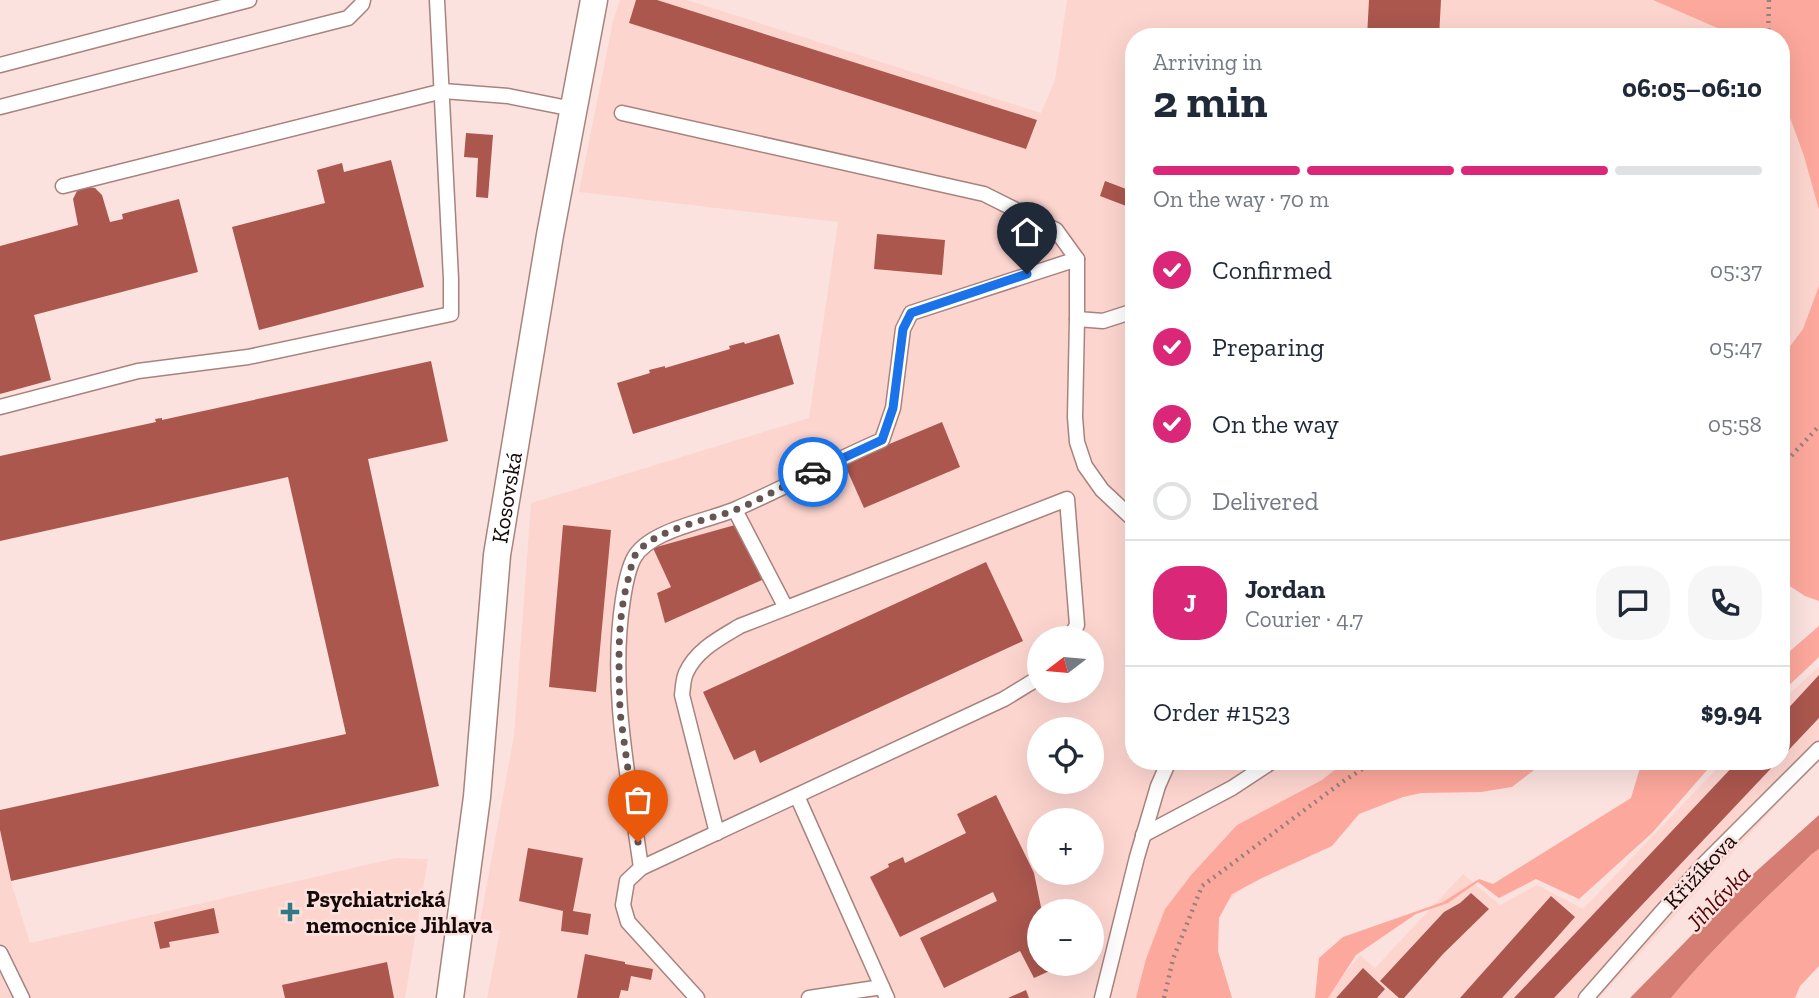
<!DOCTYPE html>
<html lang="en">
<head>
<meta charset="utf-8">
<style>
  :root { --surface:#fff; --page:#f6f6f7; --text:#1f2937; --muted:#747a83; --line:#e0e1e3; --accent:#db2777 }
  body { margin:0; font-family:"Zilla Slab",serif; background:var(--page); color:var(--text); height:100vh; display:flex; flex-direction:column; font-size:26px; white-space:nowrap }
  * { box-sizing:border-box; margin:0 }
  p { font-size:23px; color:var(--muted) }
  .icon { flex:none; width:38px; height:38px; fill:none; stroke:currentColor; stroke-width:2; stroke-linecap:round; stroke-linejoin:round }
  .map { position:relative; flex:1; overflow:hidden }
  .side { position:absolute; left:1125px; top:28px; width:665px; height:742px; display:flex; flex-direction:column; background:var(--surface); border-radius:28px; box-shadow:0 7px 28px #0002 }
  .side>* { flex:none }
  .needle { width:46px; rotate:254deg }
  .buttons { position:absolute; left:1027px; top:626px; display:grid; gap:14px }
  .buttons a { display:grid; place-items:center; width:77px; height:77px; border-radius:50%; background:var(--surface); box-shadow:0 7px 28px #0002; font-size:35px }
  .pin { position:absolute; display:grid; place-items:center; width:60px; height:60px; color:#fff; margin:-72px -30px; border-radius:50% 50% 50% 0; rotate:-45deg; box-shadow:0 0 7px #0007 }
  .pin .icon { rotate:45deg }
  .courier { position:absolute; display:grid; place-items:center; width:70px; height:70px; margin:-35px; border:5px solid #1a73e8; border-radius:50%; background:#fff; color:#222; box-shadow:0 2px 9px #0007 }
  .overview em { font-style:normal; font-weight:800 }
  .overview div { display:flex; flex-direction:column-reverse }
  .overview { display:flex; align-items:center; justify-content:space-between; height:119px; padding:0 28px }
  h1 { font-size:46px; font-weight:800; line-height:52px }
  .bar { display:grid; grid-template-columns:repeat(4,1fr); gap:10px 7px; align-content:center; height:84px; padding:0 28px }
  .bar i { height:9px; border-radius:5px; background:var(--line) }
  .bar .active { background:var(--accent) }
  .bar p { grid-column:span 4 }
  .line { display:flex; align-items:center; gap:18px; padding:0 28px; border-top:2px solid var(--line) }
  .line div { flex:1 }
  .round { display:grid; place-items:center; flex:none; width:74px; height:74px; border-radius:28px; background:var(--page) }
  ol { padding:0 28px; list-style:none }
  li { display:flex; align-items:center; gap:21px; height:77px }
  li p { margin-inline-start:auto }
  li .icon { padding:7px; border-radius:50%; background:var(--accent); color:#fff; stroke-width:4 }
  li:last-child { color:var(--muted) }
  li i { width:38px; height:38px; border:4px solid var(--line); border-radius:50% }
  .map>svg:first-child { display:block }
</style>
</head>
<body>
<div class="map">
<svg width="1819" height="998" viewBox="0 0 1819 998">
  <rect width="100%" height="100%" fill="#fbe2df"/>
  <g fill="#fdd5cf" fill-rule="evenodd">
    <path d="M620 0H687L1041 113 1055 80 1067 0H1653L1738 37H1134V761H1382L1204 923 1173 998H487L500 931 479 927 514 736 531 503 809 418 838 222 579 192 613 21ZM1040 639H1092V691H1040ZM1040 730H1092V782H1040ZM1040 821H1092V873H1040ZM1040 912H1092V964H1040Z"/>
    <path d="M1782 55 1819 72V362L1782 397Z"/>
    <path d="M1819 666V759L1599 998H1324L1360 955 1375 968 1463 874 1500 905 1537 885 1583 909 1724 761H1782V701Z"/>
    <path d="M0 831 11 882 30 943 396 858 428 859 405 998H0Z"/>
  </g>
  <g fill="#fda89c">
    <path d="M1653 0H1819V210L1804 156 1784 101 1782 72V37H1738Z"/>
    <path d="M1819 286V601L1805 596 1782 581V357L1803 329Z"/>
    <path d="M1819 626V657L1782 692V653L1790 651Z"/>
    <path d="M1346 761H1546L1512 787 1481 792 1421 793 1403 797 1359 814 1332 846 1262 878 1232 894 1219 918 1218 951 1232 998H1136L1146 959 1165 909 1192 874 1237 825 1322 780Z"/>
    <path d="M1642 761H1715L1652 833 1579 899 1536 879 1499 898 1478 882 1448 903 1416 914 1356 955 1328 998H1315L1319 958 1343 937 1443 902 1479 879 1493 884 1631 798Z"/>
    <path d="M1819 849V966L1800 986 1795 998H1671C1714 946 1764 900 1812 854Z"/>
  </g>
  <path fill="#d57d72" d="M1819 815V849L1812 854C1764 900 1714 946 1671 998H1630L1742 884Z"/>
  <g fill="#ab574e">
    <path d="M636 0H657L1037 120 1026 149 629 23Z"/>
    <path d="M1369 0H1441L1439 37H1367Z"/>
    <path d="M466 133 493 135 488 198 476 197 478 158 464 157Z"/>
    <path d="M391 160 424 287 259 330 232 227 325 203 317 170 342 163 344 172Z"/>
    <path d="M1105 181 1134 192V209L1100 196Z"/>
    <path d="M88 187 95 188 102 195 110 222 123 219 122 214 179 199 198 272 34 315 51 380 0 394V246L78 225 73 199 77 191Z"/>
    <path d="M877 234 945 240 942 275 874 269Z"/>
    <path d="M779 334 794 384 633 434 617 383 650 373 649 370 665 366V368L730 349 729 346 744 342 745 344Z"/>
    <path d="M431 361 448 441 368 459 439 786 11 881 0 830V810L346 734 288 477 0 541V456L156 422 155 419 162 418V420Z"/>
    <path d="M942 422 960 467 864 508 844 463Z"/>
    <path d="M734 520H735L762 580 665 623 657 593 671 587 653 548 735 525Z"/>
    <path d="M563 525 611 530 596 692 549 687Z"/>
    <path d="M986 562 1023 641 760 763 755 750 734 760 703 692Z"/>
    <path d="M1819 675V718L1782 757V715Z"/>
    <path d="M1738 761H1778L1554 998H1514Z"/>
    <path d="M996 795 1034 873 1042 912H1040V964H1053L1054 969 1034 978 1020 951 944 988 920 938 997 901 993 892 900 937 870 877 889 867 888 864 903 857 905 863 966 833 957 814Z"/>
    <path d="M528 848 583 858 573 911 591 914 588 935 561 931 563 911 519 901Z"/>
    <path d="M1471 893 1489 909 1443 954 1404 998H1399L1380 981 1444 912 1460 903Z"/>
    <path d="M1551 896 1575 917 1552 943 1502 998H1460Z"/>
    <path d="M214 908 219 933 169 942 170 947 160 949 154 922Z"/>
    <path d="M585 954 625 962V964L653 969 651 980 631 976 628 991 621 990 619 998H577Z"/>
    <path d="M387 962 394 998H285L282 985Z"/>
    <path d="M1363 968 1385 989 1377 998H1336Z"/>
    <path d="M1026 990 1029 998H1008Z"/>
  </g>
  <g fill="none" stroke-linecap="round" stroke-linejoin="round">
    <g stroke="#a8837e" stroke-width="17">
      <g id="service">
        <path d="M0 65 249 0"/>
        <path d="M0 107 348 18 362 4 363 0"/>
        <path d="M622 113 984 194 1056 230 1077 259"/>
        <path d="M63 186 443 91 508 96 573 109"/>
        <path d="M1077 319 1075 417 1077 442 1085 466 1102 490 1134 520"/>
        <path d="M0 407 138 371 248 357 451 314V279L437 0"/>
        <path d="M735 510 786 608"/>
        <path d="M797 796 887 998"/>
        <path d="M717 833 682 695C683 688 683 679 686 673 696 650 720 638 740 626L1067 499 1077 625 1069 639"/>
        <path d="M1143 835 1232 788 1273 761"/>
        <path d="M641 868C629 780 609 688 623 599 625 586 628 569 634 558 650 529 710 521 738 508 786 487 833 461 882 440L893 408 903 329 911 313 1077 259V319L1103 321 1134 311"/>
        <path d="M0 953 22 998"/>
        <path d="M697 998 628 922 623 905 627 881 641 868 1004 699 1040 677"/>
        <path d="M809 998 882 987"/>
        <path d="M1102 998 1137 857 1158 786 1169 761"/>
        <path d="M1586 998 1702 866 1819 749"/>
      </g>
    </g>
    <g stroke="#a8837e" stroke-width="29">
      <g id="minor">
        <path id="s1" d="M450 998 477 797 497 555 550 235 594 0"/>
      </g>
    </g>
    <g stroke="#94807e" stroke-width="4.5" stroke-dasharray="2 5" stroke-linecap="butt">
      <path d="M1768 37 1769 0"/>
      <path d="M1782 466 1819 426"/>
      <path d="M1164 998 1173 959 1202 886 1345 780 1375 761"/>
    </g>
    <use href="#service" stroke="#fff" stroke-width="14"/>
    <use href="#minor" stroke="#fff" stroke-width="26"/>
  </g>
  <g fill="none" stroke-linecap="round" stroke-linejoin="round">
    <path stroke="#665553" stroke-width="7" stroke-dasharray="0 12.6" d="M638 842 620 712C619 665 616 618 630 573 631 568 632 561 634 557 651 529 707 521 735 510 762 499 787 484 813 472"/>
    <path stroke="#1a73e8" stroke-width="9" d="M813 472 882 440 893 408 903 329 911 313 1027 274"/>
  </g>
  <path fill="#337a84" stroke="#fbe2df" stroke-width="2.5" d="M286.5 901.5h7v7h7v7h-7v7h-7v-7h-7v-7h7z"/>
  <g text-anchor="middle" dominant-baseline="central" stroke-width="5" stroke-linejoin="round" paint-order="stroke">
    <g font-size="23" fill="#160908" stroke="#fbe2df">
      <text stroke="none"><textPath href="#s1" startOffset="504">Kosovská</textPath></text>
      <text transform="translate(1700 871) rotate(-47)">Křižíkova</text>
    </g>
    <g font-size="23" font-weight="bold" fill="#160908" stroke="#fbe2df" text-anchor="start">
      <text x="306" y="899">Psychiatrická<tspan x="306" dy="26">nemocnice Jihlava</tspan></text>
    </g>
    <g font-size="24" font-style="italic" fill="#550204" stroke="#fbe2df">
      <text transform="translate(1718 898) rotate(-46)">Jihlávka</text>
    </g>
  </g>
</svg>
<div class="buttons">
<a><svg class="needle" viewBox="-14 -14 28 28"><path d="M0-13l5 13h-10z" fill="#e53935"/><path d="M0 13l5-13h-10z" fill="#747a83"/></svg></a>
<a><svg class="icon" aria-label="locate" viewBox="0 0 24 24"><circle cx="12" cy="12" r="6"/><path d="M12 2v4M12 18v4M2 12h4M18 12h4"/></svg></a>
<a>+</a>
<a>−</a>
</div>
<div class="pin" style="left:638px;top:842px;background:#ea580c"><svg class="icon" aria-label="bag" viewBox="0 0 24 24"><path d="M5 8h14l-1 12H6zM9 8a3 3 0 0 1 6 0"/></svg></div>
<div class="pin" style="left:1027px;top:274px;background:#1f2937"><svg class="icon" aria-label="home" viewBox="0 0 24 24"><path d="M3 11l9-7 9 7M6 9v11h12V9"/></svg></div>
<div class="courier" style="left:813px;top:472px"><svg class="icon" aria-label="car" viewBox="0 0 24 24"><path d="M5 17H2v-5l4-1 3-4h7l3 4 3 1v5h-3M9 17h6M6 11h13"/><circle cx="7" cy="17" r="2"/><circle cx="17" cy="17" r="2"/></svg></div>
<section class="side">
<div class="overview"><div><h1>2 min</h1><p>Arriving in</p></div><em>06:05–06:10</em></div>
<div class="bar"><i class="active"></i><i class="active"></i><i class="active"></i><i></i><p>On the way · 70 m</p></div>
<ol>
<li><svg class="icon" aria-label="check" viewBox="0 0 24 24"><path d="M5 12l5 5 9-10"/></svg>Confirmed<p>05:37</p></li>
<li><svg class="icon" aria-label="check" viewBox="0 0 24 24"><path d="M5 12l5 5 9-10"/></svg>Preparing<p>05:47</p></li>
<li><svg class="icon" aria-label="check" viewBox="0 0 24 24"><path d="M5 12l5 5 9-10"/></svg>On the way<p>05:58</p></li>
<li><i></i>Delivered</li>
</ol>
<div class="line" style="height:126px"><b class="round" style="background:var(--accent);color:#fff">J</b><div><b>Jordan</b><p>Courier · 4.7</p></div><a class="round"><svg class="icon" aria-label="chat" viewBox="0 0 24 24"><path d="M4 5h16v11H9l-5 4z"/></svg></a><a class="round"><svg class="icon" aria-label="phone" viewBox="0 0 24 24"><path d="M5 4h4l2 5-3 2q2 4 5 5l2-3 5 2v4C11 20 4 13 5 4z"/></svg></a></div>
<div class="line" style="height:91px"><div>Order #1523</div><b>$9.94</b></div>
</section>
</div>
</body>
</html>
